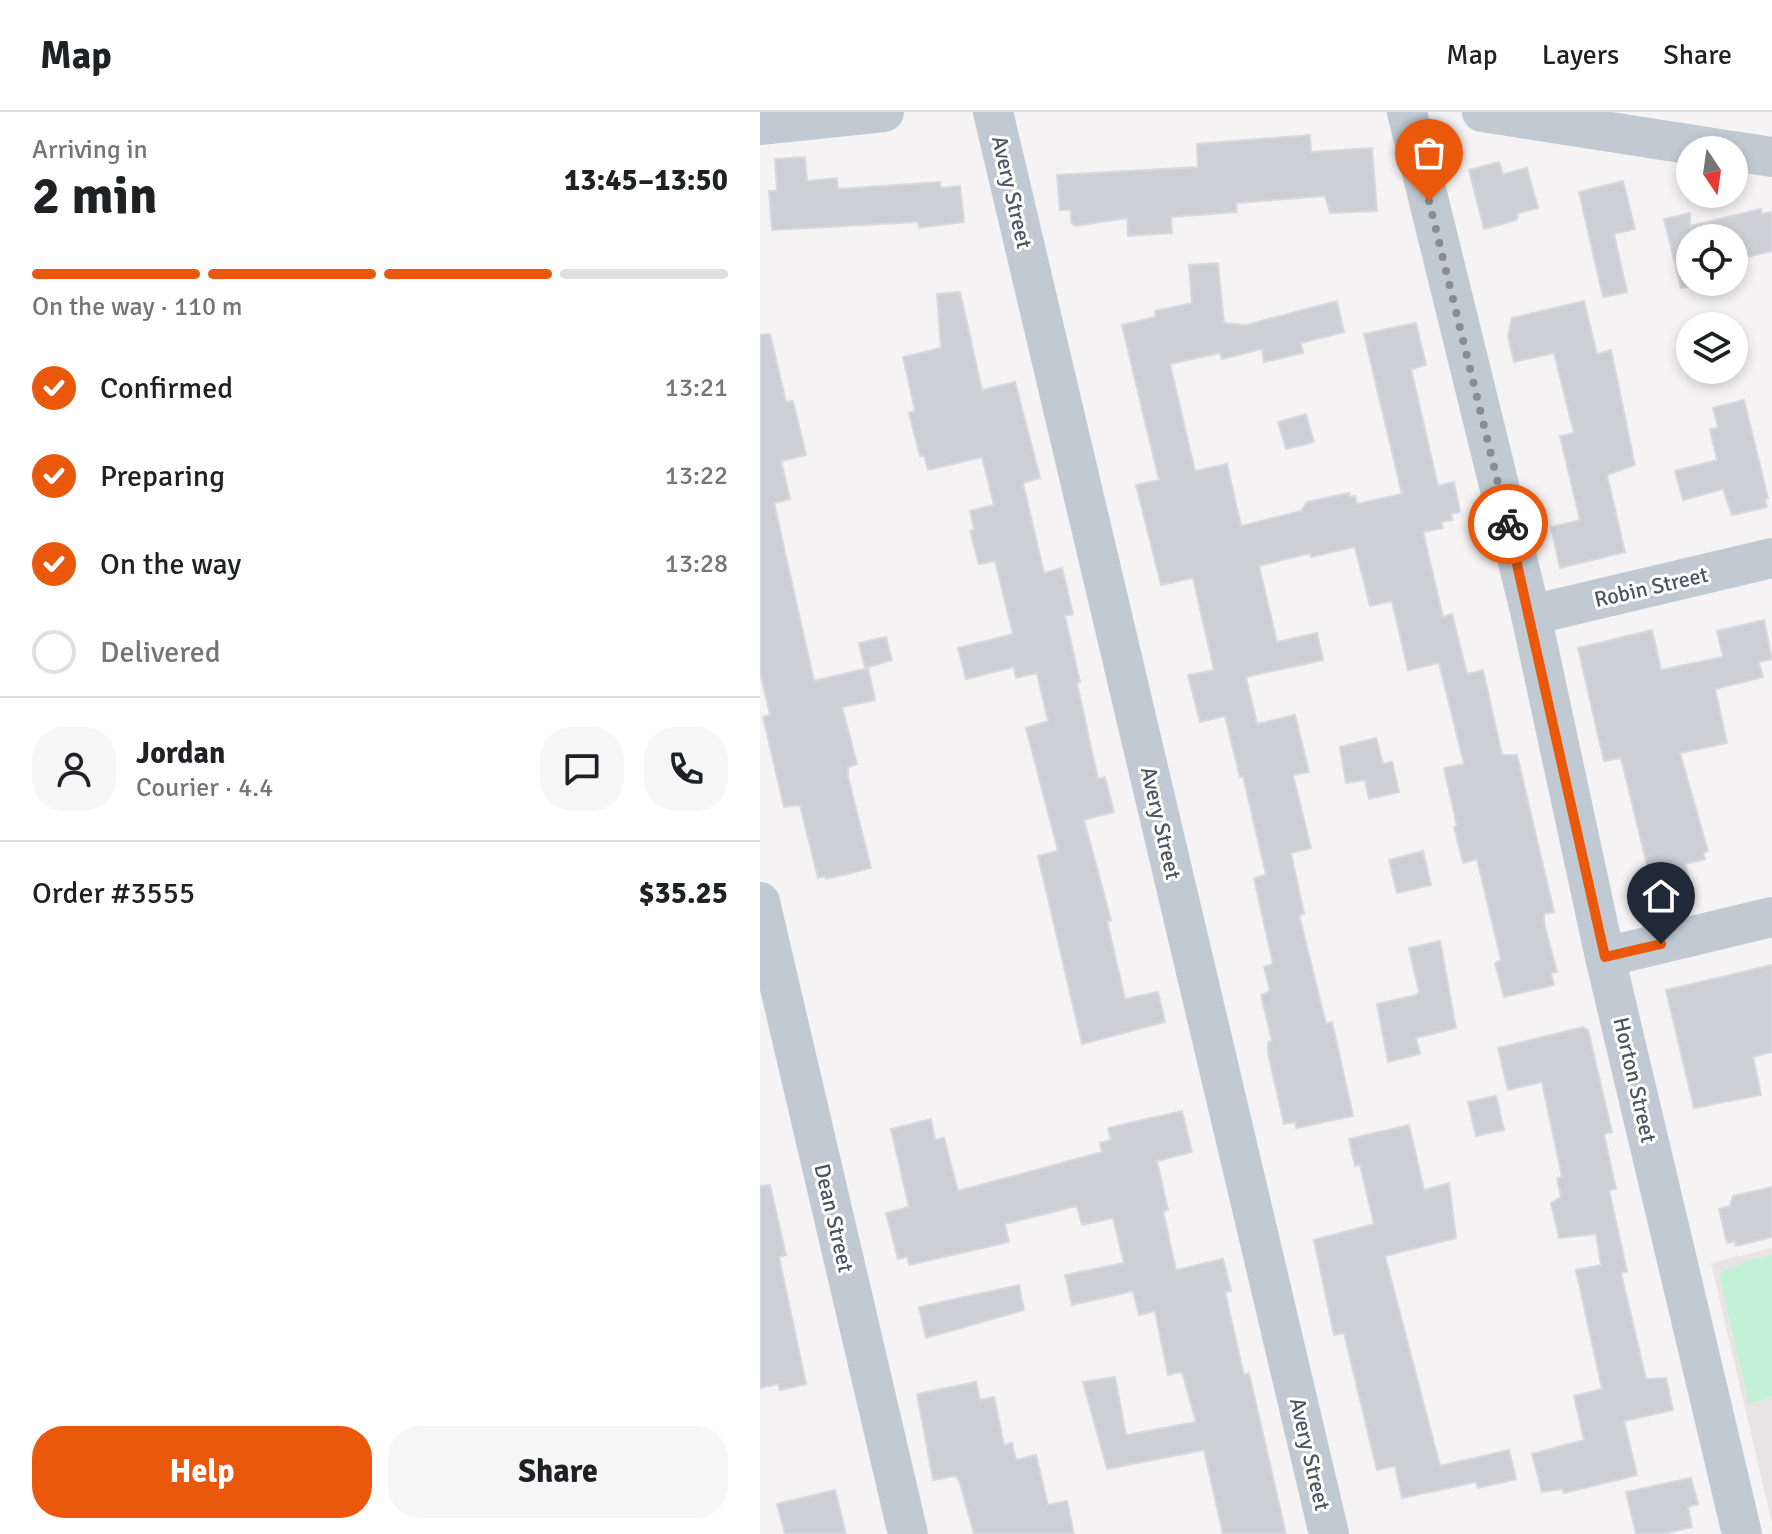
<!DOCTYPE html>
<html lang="en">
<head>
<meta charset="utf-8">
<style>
  :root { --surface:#fff; --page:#f6f6f6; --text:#202124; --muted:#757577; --line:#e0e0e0; --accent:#ea580c }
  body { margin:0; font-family:Signika,sans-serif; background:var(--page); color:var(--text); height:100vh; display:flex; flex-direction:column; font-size:30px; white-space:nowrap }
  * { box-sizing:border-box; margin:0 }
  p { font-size:26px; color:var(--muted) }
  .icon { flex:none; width:44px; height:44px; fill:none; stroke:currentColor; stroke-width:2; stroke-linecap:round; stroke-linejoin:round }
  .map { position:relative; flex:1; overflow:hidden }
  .sheet { display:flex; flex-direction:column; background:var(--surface); width:760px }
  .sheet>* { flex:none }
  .needle { width:52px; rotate:167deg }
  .fabs { position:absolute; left:916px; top:24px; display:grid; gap:16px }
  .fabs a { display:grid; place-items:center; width:72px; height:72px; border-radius:50%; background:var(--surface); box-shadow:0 4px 12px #0003; font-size:40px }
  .pin { position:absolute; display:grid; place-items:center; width:68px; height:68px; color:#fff; margin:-82px -34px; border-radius:50% 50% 50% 0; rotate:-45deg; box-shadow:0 0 8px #0007 }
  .pin .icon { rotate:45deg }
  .courier { position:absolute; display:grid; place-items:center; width:80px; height:80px; margin:-40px; border:6px solid #ea580c; border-radius:50%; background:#fff; color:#222; box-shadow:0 2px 10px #0007 }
  .overview em { font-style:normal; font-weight:700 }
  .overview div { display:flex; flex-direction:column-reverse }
  .overview { display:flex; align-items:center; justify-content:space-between; height:136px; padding:0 32px }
  h1 { font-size:52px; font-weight:700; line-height:60px }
  .bar { display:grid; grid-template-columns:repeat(4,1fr); gap:12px 8px; align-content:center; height:96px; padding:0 32px }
  .bar i { height:10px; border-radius:6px; background:var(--line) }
  .bar .current { background:var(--accent) }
  .bar p { grid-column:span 4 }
  .line { display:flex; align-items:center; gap:20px; padding:0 32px; border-top:2px solid var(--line) }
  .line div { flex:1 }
  .round { display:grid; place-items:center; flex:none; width:84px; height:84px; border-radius:32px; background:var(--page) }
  ol { padding:0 32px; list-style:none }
  li { display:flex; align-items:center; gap:24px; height:88px }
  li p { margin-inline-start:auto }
  li .icon { padding:8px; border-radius:50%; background:var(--accent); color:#fff; stroke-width:4 }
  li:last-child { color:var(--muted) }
  li i { width:44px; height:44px; border:4px solid var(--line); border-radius:50% }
  .primary-button { display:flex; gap:16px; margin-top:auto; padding:16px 32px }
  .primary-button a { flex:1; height:92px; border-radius:32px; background:var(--accent); color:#fff; font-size:32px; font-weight:700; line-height:92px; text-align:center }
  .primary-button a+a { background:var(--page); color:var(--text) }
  header { display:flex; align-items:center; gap:48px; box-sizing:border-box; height:112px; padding:0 40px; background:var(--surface); border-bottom:2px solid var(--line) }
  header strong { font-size:38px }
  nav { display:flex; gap:44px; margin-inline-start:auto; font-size:28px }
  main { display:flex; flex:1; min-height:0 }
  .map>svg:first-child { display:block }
</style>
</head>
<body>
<header>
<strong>Map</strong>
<nav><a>Map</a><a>Layers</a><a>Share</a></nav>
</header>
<main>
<section class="sheet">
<div class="overview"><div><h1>2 min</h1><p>Arriving in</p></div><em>13:45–13:50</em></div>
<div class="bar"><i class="current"></i><i class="current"></i><i class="current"></i><i></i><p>On the way · 110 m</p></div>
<ol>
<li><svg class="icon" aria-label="check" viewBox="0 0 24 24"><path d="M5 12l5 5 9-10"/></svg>Confirmed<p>13:21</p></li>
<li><svg class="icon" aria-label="check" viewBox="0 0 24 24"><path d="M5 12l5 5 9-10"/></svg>Preparing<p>13:22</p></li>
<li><svg class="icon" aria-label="check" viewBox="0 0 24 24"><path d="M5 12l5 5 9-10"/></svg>On the way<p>13:28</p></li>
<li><i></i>Delivered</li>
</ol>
<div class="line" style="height:144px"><a class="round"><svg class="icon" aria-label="person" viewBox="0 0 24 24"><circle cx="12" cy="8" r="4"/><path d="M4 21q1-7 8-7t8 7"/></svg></a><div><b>Jordan</b><p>Courier · 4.4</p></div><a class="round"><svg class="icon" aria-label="chat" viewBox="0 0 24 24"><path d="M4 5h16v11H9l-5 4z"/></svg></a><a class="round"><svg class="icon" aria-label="phone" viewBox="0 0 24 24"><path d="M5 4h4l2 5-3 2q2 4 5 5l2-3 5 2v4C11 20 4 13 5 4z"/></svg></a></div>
<div class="line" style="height:104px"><div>Order #3555</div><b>$35.25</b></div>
<div class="primary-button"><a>Help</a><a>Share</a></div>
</section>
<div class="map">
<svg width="1012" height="1422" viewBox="0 0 1012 1422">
  <rect width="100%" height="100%" fill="#f5f3f3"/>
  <path fill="#e6e4e5" d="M1012 1136V1411L951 1151Z"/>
  <path fill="#c3f1d5" d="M1012 1143V1284L989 1292 959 1162 989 1148Z"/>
  <g fill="#cdcfd5" stroke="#d7d9de" stroke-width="2">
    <path d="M550 23 551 40 612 36 617 99 570 101 565 84 476 91 477 100 411 105 412 121 368 124 367 106 315 114 311 110V98H300L297 63 438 55 437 32Z"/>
    <path d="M45 45 47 69 77 66 78 77 180 70 181 76 200 74 204 110 159 116 158 110 12 118 9 79H17L15 47Z"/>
    <path d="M739 50 743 62 767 56 778 96 758 101 757 108 724 117 709 58Z"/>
    <path d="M863 69 875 117 854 122 867 180 843 185 819 80Z"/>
    <path d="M1001 97 1002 102 1012 100V139L979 147 974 126H930V175L921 176 904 107 930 101V114Z"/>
    <path d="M458 151 464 211 486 213 577 189 584 220 541 231 543 241 504 250 502 237 462 247 460 241 410 252 435 359 467 352 481 414 541 399 547 390 589 381 590 385 595 384 597 392 642 382 604 222 656 211 666 253 651 257 678 374 694 370 700 400 691 402 693 408 681 410 683 416 663 420 683 505 692 502 707 562 723 558 742 643H757L794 800 784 802V811L797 860 791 861 794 873 744 885 735 851 741 848 717 747 703 751 694 715 697 714 684 656 704 652 679 551 648 558 632 489 610 494 595 435 551 445 550 441 499 454 517 530 557 521 563 548 486 565 497 612 535 603 549 660 533 663 551 736 531 741 544 802 539 803 566 912 572 910 593 1004 536 1016 535 1010 524 1012 508 941V930L512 929 501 883 510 879 504 855 513 852 494 766 506 763 483 664 480 665 465 604 440 610 428 563 454 558 433 466 401 473 376 373 399 368 362 213 396 205 395 199 432 191 429 153Z"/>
    <path d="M200 180 222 278 255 270 280 366 263 371 284 461 302 456 313 502 305 504 320 570 317 571 338 667 345 665 354 700 324 708 351 808 347 809 365 887 398 880 405 910 322 932 278 744 298 739 266 616 288 609 277 561 256 566 254 555 206 567 198 536 253 522 235 449 219 452 210 419 214 418 210 399 234 393 222 345 168 358 164 343 160 344 149 301 155 299 143 245 181 236 177 182Z"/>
    <path d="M824 189 837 242 851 238 875 353 847 363 865 440 800 456 791 415 820 408 800 324 814 321 794 241 754 250 748 224 752 206Z"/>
    <path d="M10 222 26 290 33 289 46 343 21 349 30 387 14 391 54 569 108 556 115 588 82 595 97 652 88 655V665L111 756 66 767 65 764 58 766 40 693 24 695 3 605 10 603 0 560V223Z"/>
    <path d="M984 288 1008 386 1005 387 1007 395 972 403 963 377 923 388 915 359 957 348 950 317 958 316 953 296Z"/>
    <path d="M546 302 554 330 526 337 518 310Z"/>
    <path d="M1004 508 1012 547 999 550 1003 565 955 577 967 631 920 641 948 739 943 741 945 747 925 752 931 773 894 782 861 646 844 649 818 536 892 518 901 558 963 545 957 519Z"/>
    <path d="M126 525 132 548 105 556 99 531Z"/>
    <path d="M616 626 623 652 632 650 639 680 609 687 605 668 586 671 580 635Z"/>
    <path d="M663 739 671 773 637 781 629 748Z"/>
    <path d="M680 829 696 916 656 926 660 942 628 950 617 892 656 883 659 880 649 836Z"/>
    <path d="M1012 853V940L993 945 1001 983 934 996 906 878Z"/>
    <path d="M823 915 828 918 852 1020 844 1022 856 1077 849 1078 867 1159 861 1161 886 1267 906 1266 913 1298 864 1309 877 1363 804 1381 803 1377 782 1380 772 1342 824 1328 814 1284 842 1277 816 1158 841 1153 836 1122 799 1126 791 1091 801 1085 797 1066 802 1065 782 970 748 978 738 936Z"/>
    <path d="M736 984 744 1018 716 1024 708 990Z"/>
    <path d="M422 999 432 1040 397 1049 408 1098 403 1099 416 1158 463 1147 471 1179 465 1180 484 1263 489 1261 526 1422H463L444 1338 347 1357 323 1270 355 1265 366 1323 436 1310 422 1260 408 1263 395 1199 379 1203 373 1179 312 1193 305 1163 364 1151 353 1106 322 1113 317 1094 245 1112 249 1130 149 1153 147 1145 138 1147 126 1101 149 1095 131 1017 171 1007 175 1028 184 1026 198 1079 342 1040 340 1031 351 1028 348 1016Z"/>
    <path d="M649 1013 664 1078 689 1071 696 1126 625 1144 680 1354 749 1338 756 1367 718 1376 716 1370 642 1386 635 1354 617 1358 584 1221 574 1223 554 1128 614 1112 600 1053 595 1054 589 1027Z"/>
    <path d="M10 1073 26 1143 19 1145 46 1272 20 1278 18 1272 0 1276V1074Z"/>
    <path d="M1012 1075V1125L976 1134 975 1129 967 1131 959 1097 970 1094 973 1084Z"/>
    <path d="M259 1173 264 1198 166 1226 159 1195Z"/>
    <path d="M216 1270 220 1288 234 1285 244 1333 252 1331 256 1348 276 1343 288 1393 307 1389 314 1422H214L199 1368 195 1364 173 1368 157 1282Z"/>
    <path d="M931 1366 938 1392 928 1395 932 1415 903 1422H876L866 1380Z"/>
    <path d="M75 1378 86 1422H25L17 1392Z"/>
  </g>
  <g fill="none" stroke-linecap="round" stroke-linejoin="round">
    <g stroke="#c1cad2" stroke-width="40">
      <path d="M233 0 569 1422"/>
      <path d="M647 0 771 503 845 845 982 1422"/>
      <path d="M722 0 966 38"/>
      <path d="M0 13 124 0"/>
      <path d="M974 39 1012 45"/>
      <path d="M771 503 1012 446"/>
      <path d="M0 790 148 1422"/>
      <path d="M845 845 1012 805"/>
    </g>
  </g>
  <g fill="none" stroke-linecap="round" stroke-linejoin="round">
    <path stroke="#868d94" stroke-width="8" stroke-dasharray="0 14.4" d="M669 89 748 412"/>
    <path stroke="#ea580c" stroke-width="10" d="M748 412 845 845 901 832"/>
  </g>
  <g text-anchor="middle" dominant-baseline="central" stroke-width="6" stroke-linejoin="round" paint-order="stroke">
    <g font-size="22" fill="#4a5661" stroke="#fff">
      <text transform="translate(252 80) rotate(77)">Avery Street</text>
      <text transform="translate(891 475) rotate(-13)">Robin Street</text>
      <text transform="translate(401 711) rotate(77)">Avery Street</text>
      <text transform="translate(875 968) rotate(77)">Horton Street</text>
      <text transform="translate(74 1106) rotate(77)">Dean Street</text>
      <text transform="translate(550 1342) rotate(77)">Avery Street</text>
    </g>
  </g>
</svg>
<div class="fabs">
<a><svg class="needle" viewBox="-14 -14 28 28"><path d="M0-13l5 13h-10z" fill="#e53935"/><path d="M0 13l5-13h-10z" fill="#757577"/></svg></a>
<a><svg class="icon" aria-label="locate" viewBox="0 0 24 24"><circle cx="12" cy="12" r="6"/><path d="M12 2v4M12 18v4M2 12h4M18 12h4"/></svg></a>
<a><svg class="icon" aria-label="layers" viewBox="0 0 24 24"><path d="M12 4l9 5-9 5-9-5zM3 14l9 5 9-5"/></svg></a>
</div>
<div class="pin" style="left:669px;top:89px;background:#ea580c"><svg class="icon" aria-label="bag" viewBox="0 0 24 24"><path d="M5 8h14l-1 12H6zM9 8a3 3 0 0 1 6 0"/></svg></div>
<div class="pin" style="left:901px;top:832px;background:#1f2937"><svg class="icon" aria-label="home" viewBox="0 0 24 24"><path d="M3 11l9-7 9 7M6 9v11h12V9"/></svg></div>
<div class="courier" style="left:748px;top:412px"><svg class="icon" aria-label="bike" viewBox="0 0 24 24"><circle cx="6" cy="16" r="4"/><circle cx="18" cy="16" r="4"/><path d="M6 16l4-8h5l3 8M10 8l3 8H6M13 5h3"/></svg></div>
</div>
</main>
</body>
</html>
